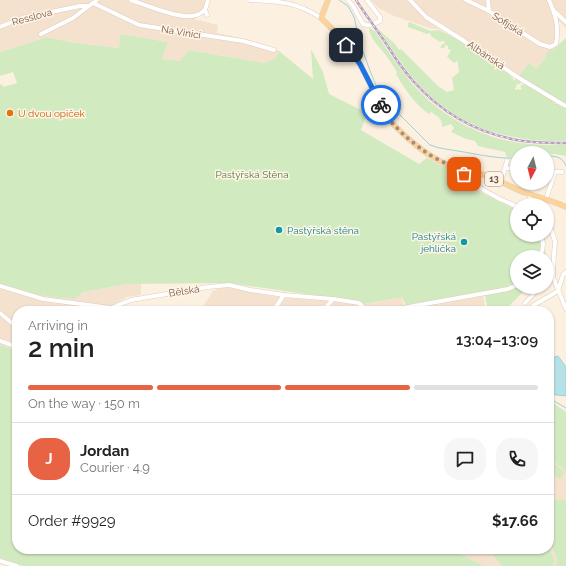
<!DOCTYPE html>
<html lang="en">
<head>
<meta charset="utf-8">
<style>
  :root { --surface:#fff; --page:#f6f6f6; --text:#222; --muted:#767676; --line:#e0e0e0; --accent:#e86244 }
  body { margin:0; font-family:Raleway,sans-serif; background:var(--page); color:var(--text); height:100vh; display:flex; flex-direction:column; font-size:15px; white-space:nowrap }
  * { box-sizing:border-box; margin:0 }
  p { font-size:13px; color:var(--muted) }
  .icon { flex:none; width:22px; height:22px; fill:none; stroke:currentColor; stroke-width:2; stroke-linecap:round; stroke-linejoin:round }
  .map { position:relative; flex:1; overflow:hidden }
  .drawer { position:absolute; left:12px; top:306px; width:542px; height:248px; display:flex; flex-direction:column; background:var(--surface); border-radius:16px; box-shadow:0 1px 3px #0004 }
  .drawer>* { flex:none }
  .needle { width:26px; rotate:187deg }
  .controls { position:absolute; left:510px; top:146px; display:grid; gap:8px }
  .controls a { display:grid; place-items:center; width:44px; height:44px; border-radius:50%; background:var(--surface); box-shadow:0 1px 3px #0004; font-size:20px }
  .pin { position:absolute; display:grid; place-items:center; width:34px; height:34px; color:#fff; margin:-17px; border-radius:8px; box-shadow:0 2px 6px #0006 }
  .courier { position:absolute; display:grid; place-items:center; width:40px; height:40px; margin:-20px; border:3px solid #1a73e8; border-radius:50%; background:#fff; color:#222; box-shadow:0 1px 5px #0007 }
  .overview em { font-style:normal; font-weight:600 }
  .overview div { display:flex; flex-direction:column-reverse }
  .overview { display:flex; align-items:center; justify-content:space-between; height:68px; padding:0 16px }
  h1 { font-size:26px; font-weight:600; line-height:30px }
  .bar { display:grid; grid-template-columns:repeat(4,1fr); gap:6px 4px; align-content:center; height:48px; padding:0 16px }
  .bar i { height:5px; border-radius:3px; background:var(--line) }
  .bar .active { background:var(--accent) }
  .bar p { grid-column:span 4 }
  .line { display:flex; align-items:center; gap:10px; padding:0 16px; border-top:1px solid var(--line) }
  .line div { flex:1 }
  .round { display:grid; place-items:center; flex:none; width:42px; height:42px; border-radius:16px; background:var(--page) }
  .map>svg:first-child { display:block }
</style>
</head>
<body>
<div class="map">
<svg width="566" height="566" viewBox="0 0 566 566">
  <rect width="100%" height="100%" fill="#fcf1e1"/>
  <g fill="#f4e2cf">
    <path d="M0 0H209L201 15 194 19 218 25 217 33 250 40 279 51 278 55 272 61 264 63 190 50 180 61 162 59 168 42 120 34 119 48 75 43 47 37 0 52Z"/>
    <path d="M371 0H566V28L559 21V37L556 47 554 50 545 55 546 57 536 69 529 63 517 79 498 67 479 52 439 29H432L394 16 378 8Z"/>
    <path d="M0 284 35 294 57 298 74 299 83 292 127 284H141V295L127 297 113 305 112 311H17V351L0 345Z"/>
    <path d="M224 287 240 289 256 293 284 298 351 302 359 305 402 297 404 306 394 311H200L213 291Z"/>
    <path d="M483 295 486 311H432L431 305Z"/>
    <path d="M549 458 566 471V500L549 499Z"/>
    <path d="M549 539 557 559 555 566H484L451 549H549Z"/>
  </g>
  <g fill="#d2eac0">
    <path d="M409 22 426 29 431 31 439 30 461 41 479 52C480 57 486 58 488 62L492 63 496 66 494 69 495 70 497 68C504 71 512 74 514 81L515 79H517L521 82 520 84H517L515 89 516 90 518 89 520 90 522 89 520 86 524 84 533 89 535 88 540 90 541 94 547 97 548 95 519 76 529 63 536 69 546 57 545 55 549 50H554L556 47 566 38V104L555 99V104H559L564 108 565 106 566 107V141C549 141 531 141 514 137 475 131 439 109 413 78 400 63 390 45 378 29L395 44 399 50 401 49 438 86 447 92 454 90 452 78 459 72 458 65V61L454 63 447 57 451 50 448 49V46L446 45 444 48H440L442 44H445L444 41H442L440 42 431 36 430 33 427 34 408 27V24Z"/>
    <path d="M369 28 375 31C386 48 397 65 410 81 436 112 474 135 514 142 531 145 549 145 566 145V156L555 154 547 155V153H517V157H507L505 152 478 146 475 141 466 139 451 132 454 128 451 124 442 127C443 119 437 116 431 112L429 114C416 106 404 88 396 74L397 72C393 66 389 59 384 53 379 46 369 38 369 28Z"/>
    <path d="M120 34 168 42 162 59 180 61 189 50 264 63C271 61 277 59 279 51L313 79 311 49 323 72 329 94 367 113 361 130 419 164 427 158 440 165 451 168 459 178 470 187 517 210V235H537L540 238 546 254 545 257H517V287H528L508 307 488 310 484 291 406 306 402 297 364 304 361 302 229 283 127 284 83 292 75 299 57 298 35 294 0 284V85L2 84 3 87 17 83 13 72 0 76V52L47 37 75 43 119 48Z"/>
    <path d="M0 345 17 351V549H451L484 566H23L0 558Z"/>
    <path d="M549 400 566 412V471L549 458Z"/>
    <path d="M553 463 565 472 560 479 549 471V468Z"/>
    <path d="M549 499 566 500V566H555L557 559 549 539Z"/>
    <path d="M549 547 554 560 553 566H502L488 549H549Z"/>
  </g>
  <path fill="#b6e1e6" stroke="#9cd1d8" d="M558 356 566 367V396L549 394V359Z"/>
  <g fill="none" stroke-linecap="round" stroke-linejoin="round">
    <g stroke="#9cd1d8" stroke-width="1">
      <path d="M339 0 348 6 354 17 360 43 369 68 375 83 383 98 430 145C440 149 453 150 464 152 481 155 499 159 517 158"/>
      <path d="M547 156C556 156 563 157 566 166"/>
      <path d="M547 211 549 213"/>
      <path d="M549 398 566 408"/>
    </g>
    <g stroke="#e0ccbd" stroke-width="5">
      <g id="minor">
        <path d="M131 0C146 5 184 21 197 15 200 14 202 12 205 10"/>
        <path d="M250 0C279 1 297 2 321 18"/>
        <path d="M348 0 353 6 363 24C369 27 374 24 380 21V17L367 0"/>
        <path d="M410 0 426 17 461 39 519 78 562 104 566 106"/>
        <path d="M466 0 489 11 540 44 550 47 556 44C559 27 556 16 549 0"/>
        <path d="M488 0 489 11"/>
        <path d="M93 3 139 25 243 41 274 50"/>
        <path d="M553 10 566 22"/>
        <path d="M207 15 205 10 208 0"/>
        <path d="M0 27 22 18 80 6H88"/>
        <path d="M41 34 73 18 97 0"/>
        <path d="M458 168C472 185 483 190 502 200 507 202 512 204 517 207"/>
        <path d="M505 168 517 169"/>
        <path d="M547 171 562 172"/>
        <path d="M501 182 507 161"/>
        <path d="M529 194 530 197 535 205"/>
        <path d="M546 199 555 172"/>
        <path d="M547 220 549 223 555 241 553 268V277L566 309"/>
        <path d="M540 257C543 250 545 242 540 235"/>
        <path d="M547 277 551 269 553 268"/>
        <path d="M0 286 43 299 111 308 131 300 208 287 229 285 250 290 284 295 333 299 359 303 367 311"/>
        <path d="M558 291 563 275 566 272"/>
        <path d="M525 303 540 287"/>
        <path d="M197 311 198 309"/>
        <path d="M273 311 284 295"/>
        <path d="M323 311 333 299"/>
        <path d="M386 311 508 289 517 285"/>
        <path d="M526 311 534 305 558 291"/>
        <path d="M0 313 13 324 17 331"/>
        <path d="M0 341 17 347"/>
        <path d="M0 561 17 566"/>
      </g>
    </g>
    <g stroke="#dbd3cf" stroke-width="6">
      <path id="major" d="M328 0 321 18C338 34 353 50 363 70 373 88 381 111 395 126 411 142 430 159 452 166 463 170 475 172 487 176 499 180 511 187 523 192 537 197 552 200 566 207"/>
    </g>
    <use href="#minor" stroke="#fff" stroke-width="4"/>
    <use href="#major" stroke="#fcd398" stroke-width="5"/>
    <g stroke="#b3a0c5" stroke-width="2.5">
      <path id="rail" d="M356 0C366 15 377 30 387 45 395 58 404 71 414 82 440 111 473 131 512 139 529 143 548 143 566 143"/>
    </g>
    <use href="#rail" stroke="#fff5e7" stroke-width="1" stroke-dasharray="3" stroke-linecap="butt"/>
  </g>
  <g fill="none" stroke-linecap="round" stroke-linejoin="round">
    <path stroke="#a48c7e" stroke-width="4" stroke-dasharray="0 7.2" d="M381 105 384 112 393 124 406 137 428 154 443 162 458 168 464 174"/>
    <path stroke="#1a73e8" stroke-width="5" d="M346 45 360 64 381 105"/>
  </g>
  <circle fill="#e8710a" stroke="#fff5e7" stroke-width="1.5" cx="10" cy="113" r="4"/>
  <g fill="#0f9aa8" stroke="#fff5e7" stroke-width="1.5">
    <circle cx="279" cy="230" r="4"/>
    <circle cx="464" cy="242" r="4"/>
  </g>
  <g text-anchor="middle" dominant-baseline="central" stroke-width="3" stroke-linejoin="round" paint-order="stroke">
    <rect fill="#fff5e7" stroke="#9e8678" stroke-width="1" x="485" y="172" width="18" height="14" rx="3"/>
    <g font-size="9" font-weight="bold" fill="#745648">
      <text x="494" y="179">13</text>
    </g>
    <g font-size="10" fill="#745648" stroke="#fff5e7">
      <text transform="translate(32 17) rotate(-15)">Resslova</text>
      <text transform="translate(508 24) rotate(32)">Sofijská</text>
      <text transform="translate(181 32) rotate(9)">Na Vinici</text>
      <text transform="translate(486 55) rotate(34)">Albánská</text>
      <text transform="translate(184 291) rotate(-9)">Bělská</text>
    </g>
    <g font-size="10" fill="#c56008" stroke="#fff5e7" text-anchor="start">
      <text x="18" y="113">U dvou opiček</text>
    </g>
    <g font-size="10" fill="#547940" stroke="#fff5e7">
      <text x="252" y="174">Pastýřská Stěna</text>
    </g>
    <g font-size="10" fill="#0d838f" stroke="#fff5e7" text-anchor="start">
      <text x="287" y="230">Pastýřská stěna</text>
      <text x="456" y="236" text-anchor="end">Pastýřská<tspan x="456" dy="12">jehlička</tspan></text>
    </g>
  </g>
</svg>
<div class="controls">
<a><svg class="needle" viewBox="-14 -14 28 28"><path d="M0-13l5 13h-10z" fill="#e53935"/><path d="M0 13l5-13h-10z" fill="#767676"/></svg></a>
<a><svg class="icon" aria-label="locate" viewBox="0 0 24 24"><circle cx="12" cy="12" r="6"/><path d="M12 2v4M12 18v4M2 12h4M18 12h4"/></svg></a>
<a><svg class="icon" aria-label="layers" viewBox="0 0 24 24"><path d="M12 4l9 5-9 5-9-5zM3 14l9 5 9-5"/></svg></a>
</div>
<div class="pin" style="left:464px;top:174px;background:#ea580c"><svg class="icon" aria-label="bag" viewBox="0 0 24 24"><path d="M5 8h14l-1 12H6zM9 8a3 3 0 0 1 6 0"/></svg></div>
<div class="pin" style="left:346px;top:45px;background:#1f2937"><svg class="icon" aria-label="home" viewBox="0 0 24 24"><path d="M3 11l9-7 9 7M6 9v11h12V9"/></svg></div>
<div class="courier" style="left:381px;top:105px"><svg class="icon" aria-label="bike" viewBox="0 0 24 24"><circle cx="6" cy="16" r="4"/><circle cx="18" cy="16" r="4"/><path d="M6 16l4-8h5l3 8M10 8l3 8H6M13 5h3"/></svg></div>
<section class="drawer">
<div class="overview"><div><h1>2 min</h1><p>Arriving in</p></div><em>13:04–13:09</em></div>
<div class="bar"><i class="active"></i><i class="active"></i><i class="active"></i><i></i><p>On the way · 150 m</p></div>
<div class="line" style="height:72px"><b class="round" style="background:var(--accent);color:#fff">J</b><div><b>Jordan</b><p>Courier · 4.9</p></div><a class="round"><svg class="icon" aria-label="chat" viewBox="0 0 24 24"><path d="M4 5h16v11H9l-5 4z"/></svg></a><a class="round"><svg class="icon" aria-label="phone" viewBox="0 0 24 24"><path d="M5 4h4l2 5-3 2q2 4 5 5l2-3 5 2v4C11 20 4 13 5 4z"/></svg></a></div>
<div class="line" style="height:52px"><div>Order #9929</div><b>$17.66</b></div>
</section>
</div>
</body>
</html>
